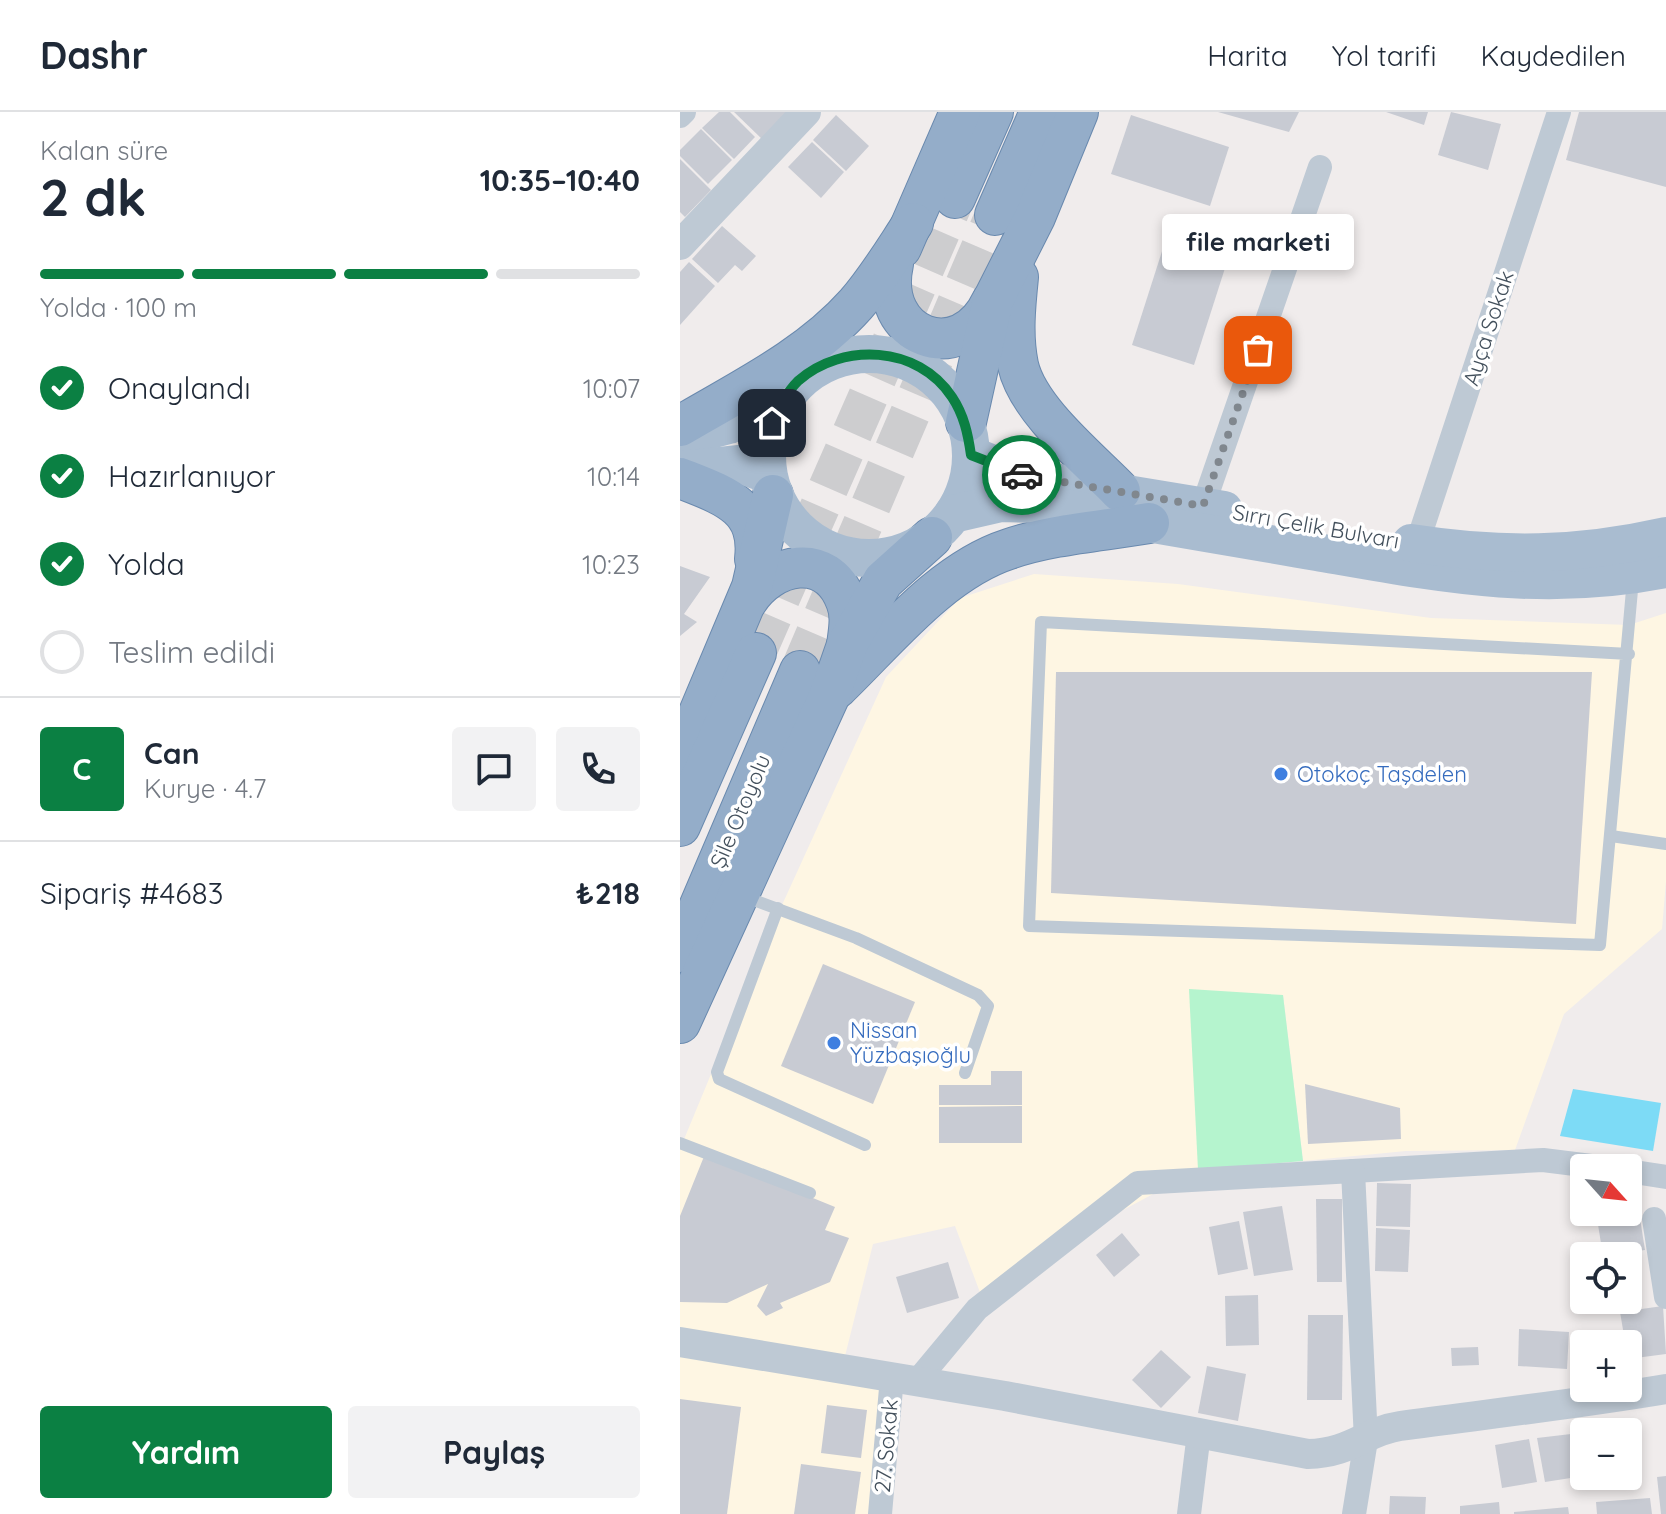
<!DOCTYPE html>
<html lang="tr">
<head>
<meta charset="utf-8">
<style>
  :root { --surface:#fff; --page:#f2f2f3; --text:#1f2937; --muted:#747a83; --line:#e0e1e3; --accent:#0b8043 }
  body { margin:0; font-family:Quicksand,sans-serif; background:var(--page); color:var(--text); height:100vh; display:flex; flex-direction:column; font-size:30px; white-space:nowrap }
  * { box-sizing:border-box; margin:0 }
  p { font-size:26px; color:var(--muted) }
  .icon { flex:none; width:44px; height:44px; fill:none; stroke:currentColor; stroke-width:2; stroke-linecap:round; stroke-linejoin:round }
  .map { position:relative; flex:1; overflow:hidden }
  .sheet { display:flex; flex-direction:column; background:var(--surface); width:680px }
  .sheet>* { flex:none }
  .needle { width:52px; rotate:117deg }
  .buttons { position:absolute; left:890px; top:1042px; display:grid; gap:16px }
  .buttons a { display:grid; place-items:center; width:72px; height:72px; border-radius:8px; background:var(--surface); box-shadow:0 4px 12px #0003; font-size:40px }
  .pin { position:absolute; display:grid; place-items:center; width:68px; height:68px; color:#fff; margin:-34px; border-radius:16px; box-shadow:0 4px 12px #0006 }
  .courier { position:absolute; display:grid; place-items:center; width:80px; height:80px; margin:-40px; border:6px solid #0b8043; border-radius:50%; background:#fff; color:#222; box-shadow:0 2px 10px #0007 }
  .bubble { position:absolute; height:56px; border-radius:8px; background:var(--surface); box-shadow:0 4px 12px #0003; font-size:26px; font-weight:700; line-height:56px; text-align:center }
  .headline em { font-style:normal; font-weight:700 }
  .headline div { display:flex; flex-direction:column-reverse }
  .headline { display:flex; align-items:center; justify-content:space-between; height:136px; padding:0 40px }
  h1 { font-size:52px; font-weight:700; line-height:60px }
  .bar { display:grid; grid-template-columns:repeat(4,1fr); gap:12px 8px; align-content:center; height:96px; padding:0 40px }
  .bar i { height:10px; border-radius:6px; background:var(--line) }
  .bar .active { background:var(--accent) }
  .bar p { grid-column:span 4 }
  .line { display:flex; align-items:center; gap:20px; padding:0 40px; border-top:2px solid var(--line) }
  .line div { flex:1 }
  .round { display:grid; place-items:center; flex:none; width:84px; height:84px; border-radius:8px; background:var(--page) }
  ol { padding:0 40px; list-style:none }
  li { display:flex; align-items:center; gap:24px; height:88px }
  li p { margin-inline-start:auto }
  li .icon { padding:8px; border-radius:50%; background:var(--accent); color:#fff; stroke-width:4 }
  li:last-child { color:var(--muted) }
  li i { width:44px; height:44px; border:4px solid var(--line); border-radius:50% }
  .action { display:flex; gap:16px; margin-top:auto; padding:16px 40px }
  .action a { flex:1; height:92px; border-radius:8px; background:var(--accent); color:#fff; font-size:32px; font-weight:700; line-height:92px; text-align:center }
  .action a+a { background:var(--page); color:var(--text) }
  header { display:flex; align-items:center; gap:48px; box-sizing:border-box; height:112px; padding:0 40px; background:var(--surface); border-bottom:2px solid var(--line) }
  header strong { font-size:38px }
  nav { display:flex; gap:44px; margin-inline-start:auto; font-size:28px }
  main { display:flex; flex:1; min-height:0 }
  .map>svg:first-child { display:block }
</style>
</head>
<body>
<header>
<strong>Dashr</strong>
<nav><a>Harita</a><a>Yol tarifi</a><a>Kaydedilen</a></nav>
</header>
<main>
<section class="sheet">
<div class="headline"><div><h1>2 dk</h1><p>Kalan süre</p></div><em>10:35–10:40</em></div>
<div class="bar"><i class="active"></i><i class="active"></i><i class="active"></i><i></i><p>Yolda · 100 m</p></div>
<ol>
<li><svg class="icon" aria-label="check" viewBox="0 0 24 24"><path d="M5 12l5 5 9-10"/></svg>Onaylandı<p>10:07</p></li>
<li><svg class="icon" aria-label="check" viewBox="0 0 24 24"><path d="M5 12l5 5 9-10"/></svg>Hazırlanıyor<p>10:14</p></li>
<li><svg class="icon" aria-label="check" viewBox="0 0 24 24"><path d="M5 12l5 5 9-10"/></svg>Yolda<p>10:23</p></li>
<li><i></i>Teslim edildi</li>
</ol>
<div class="line" style="height:144px"><b class="round" style="background:var(--accent);color:#fff">C</b><div><b>Can</b><p>Kurye · 4.7</p></div><a class="round"><svg class="icon" aria-label="chat" viewBox="0 0 24 24"><path d="M4 5h16v11H9l-5 4z"/></svg></a><a class="round"><svg class="icon" aria-label="phone" viewBox="0 0 24 24"><path d="M5 4h4l2 5-3 2q2 4 5 5l2-3 5 2v4C11 20 4 13 5 4z"/></svg></a></div>
<div class="line" style="height:104px"><div>Sipariş #4683</div><b>₺218</b></div>
<div class="action"><a>Yardım</a><a>Paylaş</a></div>
</section>
<div class="map">
<svg width="986" height="1402" viewBox="0 0 986 1402">
  <rect width="100%" height="100%" fill="#f0ecec"/>
  <path fill="#fef6e3" d="M354 462 498 472 751 506 949 513 986 501V769L982 817 884 902 835 1038 726 1039 623 1049 603 883 518 1058 432 1104 307 1199 275 1114 193 1132 162 1256 206 1260 199 1402H0V1037L92 815 206 565 280 486Z"/>
  <path fill="#b5f4ce" d="M509 877 603 883 623 1049 518 1058Z"/>
  <path fill="#7ddbf6" d="M893 977 981 991 973 1039 880 1024Z"/>
  <g fill="#c8cbd3">
    <path d="M39 0H50L75 25 54 47 22 16Z"/>
    <path d="M54 0H111L83 28Z"/>
    <path d="M538 0H619L609 20Z"/>
    <path d="M706 0H748L744 13Z"/>
    <path d="M771 0 821 12 808 58 758 43Z"/>
    <path d="M899 0H986V75L886 48Z"/>
    <path d="M156 3 189 34 166 59 133 28Z"/>
    <path d="M451 3 549 35 530 94 431 62Z"/>
    <path d="M21 17 52 48 28 72 0 44V38Z"/>
    <path d="M132 30 164 60 141 86 108 55Z"/>
    <path d="M0 47 31 78 5 105 0 100Z"/>
    <path d="M42 114 76 144 62 159 55 153 38 171 12 147Z"/>
    <path d="M484 133 546 153 514 253 452 233Z"/>
    <path d="M9 150 35 174 0 213V160Z"/>
    <path d="M0 454 30 465 4 502 17 510 0 524Z"/>
    <path d="M376 560H912L896 812 371 781Z"/>
    <path d="M143 852 235 890 193 992 101 954Z"/>
    <path d="M311 959H342V993H259V973H311Z"/>
    <path d="M625 972 720 996 721 1027 628 1032Z"/>
    <path d="M342 994V1031H259V995Z"/>
    <path d="M25 1042 155 1095 145 1118 169 1126 150 1170 100 1191 103 1196 86 1204 77 1194 88 1172 47 1191 0 1190V1104Z"/>
    <path d="M697 1071 731 1072 730 1115 696 1114Z"/>
    <path d="M956 1081 965 1138 923 1144 916 1100H948V1083Z"/>
    <path d="M636 1087H662V1170H637Z"/>
    <path d="M602 1094 613 1158 574 1164 563 1100Z"/>
    <path d="M559 1109 568 1157 538 1163 529 1115Z"/>
    <path d="M696 1116 730 1118 728 1160 695 1159Z"/>
    <path d="M442 1121 460 1143 434 1165 416 1143Z"/>
    <path d="M268 1150 279 1186 227 1201 216 1165Z"/>
    <path d="M578 1183 579 1233 546 1234 545 1184Z"/>
    <path d="M983 1194 986 1242 948 1247 940 1200Z"/>
    <path d="M628 1203H663L662 1288H627Z"/>
    <path d="M839 1217 889 1220 887 1257 838 1254Z"/>
    <path d="M798 1235 799 1253 772 1254 771 1236Z"/>
    <path d="M481 1238 511 1265 481 1296 452 1268Z"/>
    <path d="M527 1254 566 1262 558 1309 518 1301Z"/>
    <path d="M0 1287 61 1295 47 1402H0Z"/>
    <path d="M147 1293 187 1298 181 1346 141 1341Z"/>
    <path d="M891 1322 897 1365 865 1370 857 1326Z"/>
    <path d="M849 1327 857 1370 822 1376 815 1333Z"/>
    <path d="M121 1352 181 1360 175 1402H114Z"/>
    <path d="M986 1364V1402H981L977 1365Z"/>
    <path d="M710 1384 746 1385 745 1402H709Z"/>
    <path d="M970 1386 972 1402H917L916 1390Z"/>
    <path d="M819 1390 820 1402H780V1394Z"/>
    <path d="M888 1395 889 1402H834V1400Z"/>
  </g>
  <g fill="none" stroke-linecap="round" stroke-linejoin="round">
    <g stroke="#cdcdcf" stroke-width="40" stroke-dasharray="40 20" stroke-linecap="butt">
      <path d="M76 541 275 86"/>
      <path d="M120 559 315 103"/>
    </g>
    <g stroke="#6989ae" stroke-width="42">
      <g id="trunk">
        <path d="M275 86 313 0"/>
        <path d="M315 103 360 0"/>
        <path d="M221 136 280 0"/>
        <path d="M213 152C197 225 280 257 312 189"/>
        <path d="M338 165C335 194 332 224 338 253 348 298 408 346 440 379"/>
        <path d="M286 310 313 188 355 105 398 0"/>
        <path d="M0 314C61 278 129 245 176 192 198 167 215 138 233 111"/>
        <path d="M0 366C43 383 81 394 75 447"/>
        <path d="M67 489C91 451 147 438 166 489 172 503 169 518 167 533"/>
        <path d="M157 576C207 528 261 459 329 437 373 422 423 419 469 411"/>
        <path d="M0 646 72 475 93 383"/>
        <path d="M0 714 76 541"/>
        <path d="M0 840 120 559"/>
        <path d="M0 911 149 585 167 533 203 469 252 425"/>
      </g>
    </g>
    <g stroke="#bec9d4" stroke-width="12">
      <path d="M949 542 361 510 349 814 920 833 953 467"/>
      <path d="M931 724 986 732"/>
      <path d="M63 784 176 826 298 883 308 894 285 961"/>
      <path d="M98 796 37 960 39 967 185 1033"/>
      <path d="M0 1031 130 1081"/>
    </g>
    <g stroke="#bec9d4" stroke-width="24">
      <path d="M0 4 4 0"/>
      <path d="M523 394 640 55"/>
      <path d="M737 432 879 0"/>
      <path d="M673 1059 863 1048 927 1056"/>
      <path d="M948 1059 986 1065"/>
      <path d="M974 1107 986 1185"/>
      <path d="M237 1269 297 1197 458 1071 673 1059 686 1328 674 1402"/>
      <path d="M200 1402 212 1265"/>
      <path d="M509 1402 519 1321"/>
    </g>
    <g stroke="#bec9d4" stroke-width="30">
      <path d="M0 133 126 0"/>
      <path d="M0 1230 325 1284 628 1342C671 1341 686 1319 720 1314 809 1302 897 1292 986 1277"/>
    </g>
    <g stroke="#a9bcd0" stroke-width="38">
      <circle cx="189" cy="344" r="102"/>
      <path d="M0 326 49 313 103 288"/>
      <path d="M291 343 338 362 368 369 544 398"/>
      <path d="M0 358 59 352 87 362"/>
      <path d="M273 402 321 391 361 392C453 409 545 424 637 440 758 461 862 482 986 457"/>
      <path d="M731 431C821 445 897 444 986 424"/>
    </g>
    <use href="#trunk" stroke="#94adc9" stroke-width="40"/>
  </g>
  <g fill="none" stroke-linecap="round" stroke-linejoin="round">
    <path stroke="#80878e" stroke-width="8" stroke-dasharray="0 14.4" d="M342 363 523 394 578 238"/>
    <path stroke="#0b8043" stroke-width="10" d="M92 311C99 296 106 281 118 269 162 230 238 233 272 285 284 303 288 322 291 343L342 363"/>
  </g>
  <g fill="#3f7fe0" stroke="#fff" stroke-width="3">
    <circle cx="601" cy="662" r="8"/>
    <circle cx="154" cy="931" r="8"/>
  </g>
  <g text-anchor="middle" dominant-baseline="central" stroke-width="7" stroke-linejoin="round" paint-order="stroke">
    <g font-size="22" fill="#43505c" stroke="#fff">
      <text transform="translate(808 216) rotate(-72)">Ayça Sokak</text>
      <text transform="translate(636 414) rotate(10)">Sırrı Çelik Bulvarı</text>
      <text transform="translate(60 699) rotate(-67)">Şile Otoyolu</text>
      <text transform="translate(206 1334) rotate(-85)">27. Sokak</text>
    </g>
    <g font-size="22" fill="#366cbe" stroke="#fff" text-anchor="start">
      <text x="617" y="662">Otokoç Taşdelen</text>
      <text x="170" y="918">Nissan<tspan x="170" dy="25">Yüzbaşıoğlu</tspan></text>
    </g>
  </g>
</svg>
<div class="buttons">
<a><svg class="needle" viewBox="-14 -14 28 28"><path d="M0-13l5 13h-10z" fill="#e53935"/><path d="M0 13l5-13h-10z" fill="#747a83"/></svg></a>
<a><svg class="icon" aria-label="locate" viewBox="0 0 24 24"><circle cx="12" cy="12" r="6"/><path d="M12 2v4M12 18v4M2 12h4M18 12h4"/></svg></a>
<a>+</a>
<a>−</a>
</div>
<div class="pin" style="left:578px;top:238px;background:#ea580c"><svg class="icon" aria-label="bag" viewBox="0 0 24 24"><path d="M5 8h14l-1 12H6zM9 8a3 3 0 0 1 6 0"/></svg></div>
<div class="pin" style="left:92px;top:311px;background:#1f2937"><svg class="icon" aria-label="home" viewBox="0 0 24 24"><path d="M3 11l9-7 9 7M6 9v11h12V9"/></svg></div>
<div class="courier" style="left:342px;top:363px"><svg class="icon" aria-label="car" viewBox="0 0 24 24"><path d="M5 17H2v-5l4-1 3-4h7l3 4 3 1v5h-3M9 17h6M6 11h13"/><circle cx="7" cy="17" r="2"/><circle cx="17" cy="17" r="2"/></svg></div>
<div class="bubble" style="left:482px;top:102px;width:192px">file marketi</div>
</div>
</main>
</body>
</html>
